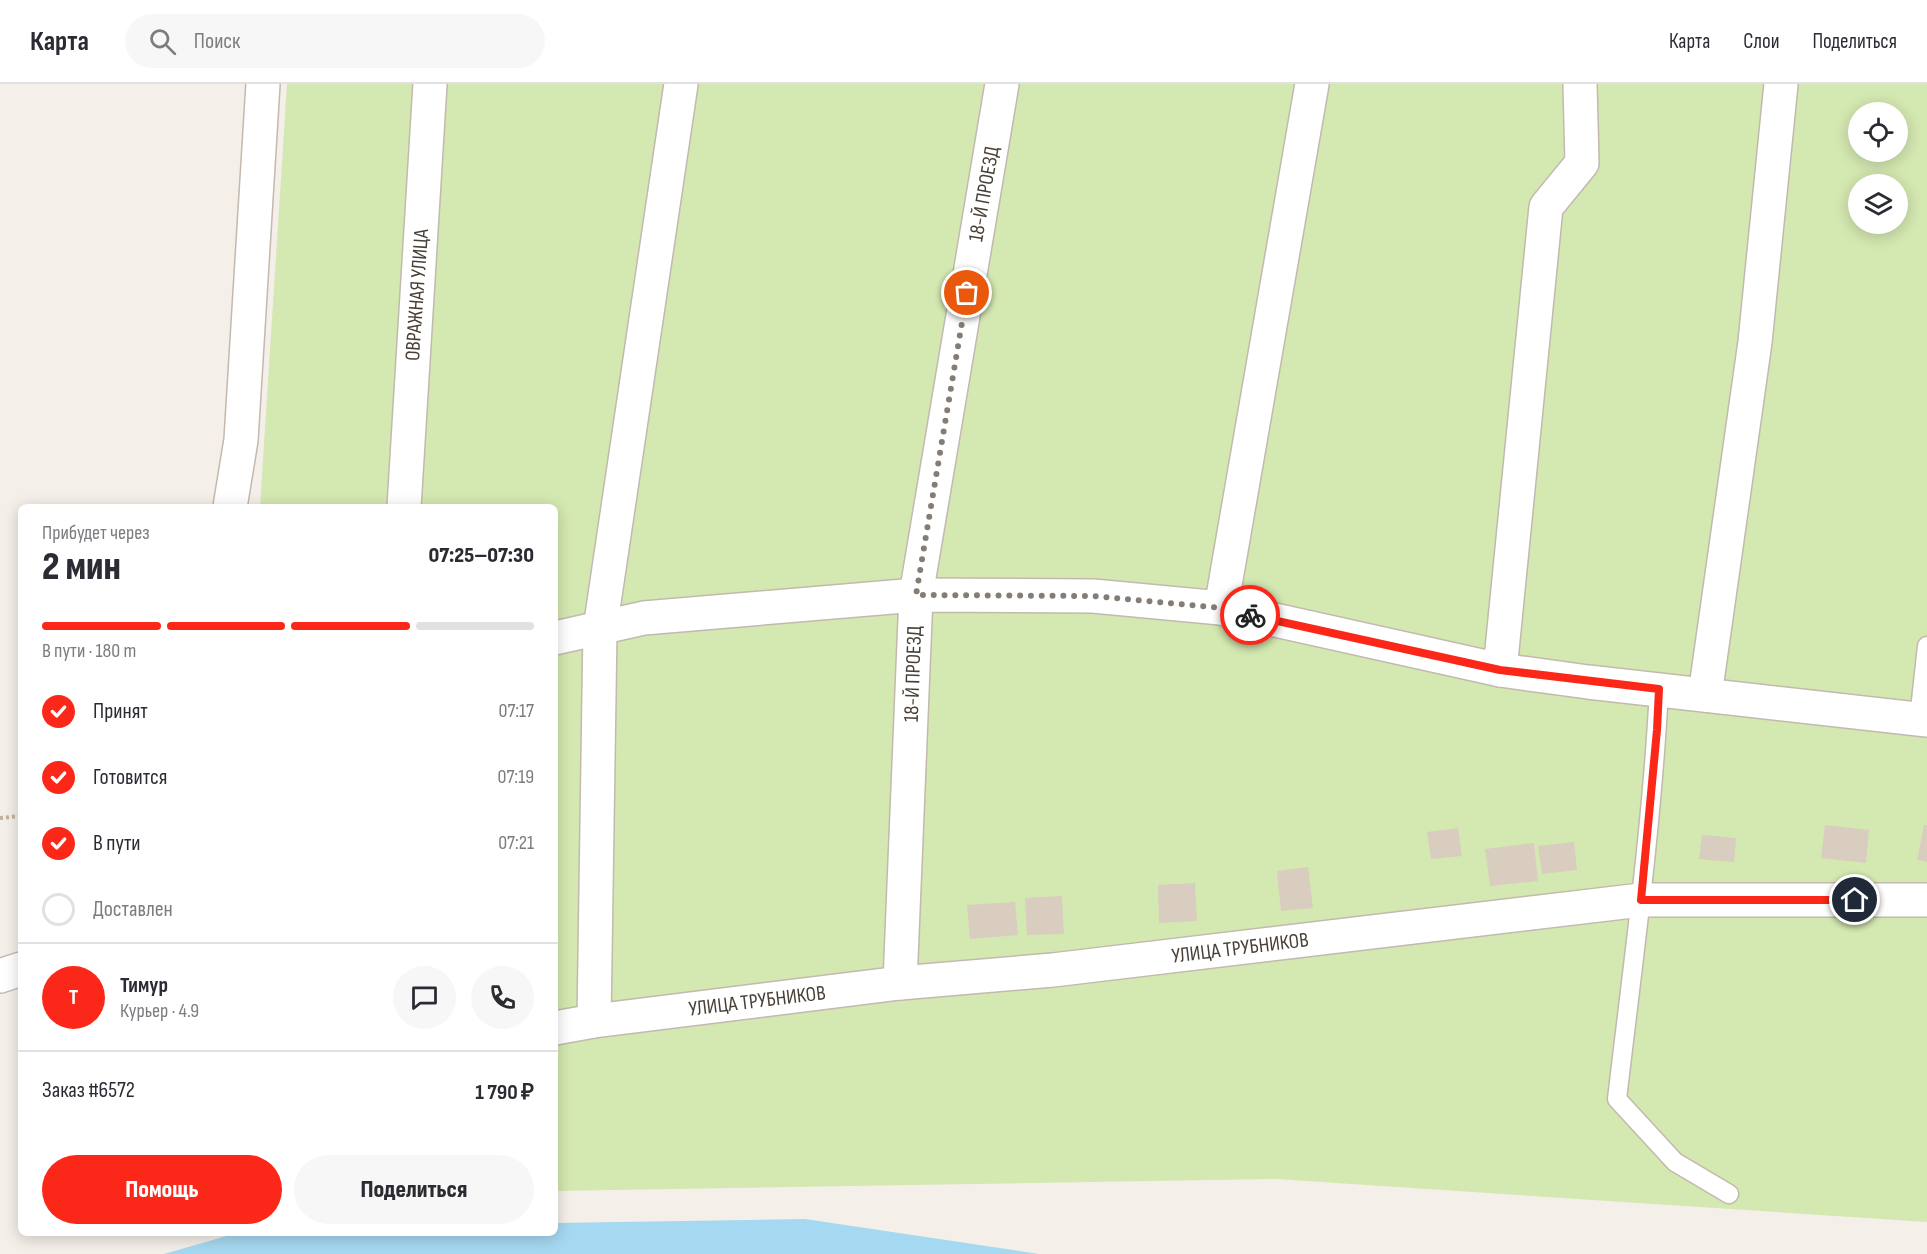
<!DOCTYPE html>
<html lang="ru">
<head>
<meta charset="utf-8">
<style>
  :root { --surface:#fff; --page:#f7f7f7; --text:#2b2b33; --muted:#7c7c81; --line:#e1e1e2; --accent:#fb2719 }
  body { margin:0; font-family:"Sofia Sans Condensed",sans-serif; background:var(--page); color:var(--text); height:100vh; display:flex; flex-direction:column; font-size:22px; white-space:nowrap }
  * { box-sizing:border-box; margin:0 }
  p { font-size:20px; color:var(--muted) }
  .icon { flex:none; width:33px; height:33px; fill:none; stroke:currentColor; stroke-width:2; stroke-linecap:round; stroke-linejoin:round }
  .map { position:relative; flex:1; overflow:hidden }
  .panel { position:absolute; left:18px; top:420px; width:540px; height:732px; display:flex; flex-direction:column; background:var(--surface); border-radius:9px; box-shadow:0 3px 15px #0003 }
  .panel>* { flex:none }
  .buttons { position:absolute; left:1848px; top:18px; display:grid; gap:12px }
  .buttons a { display:grid; place-items:center; width:60px; height:60px; border-radius:50%; background:var(--surface); box-shadow:0 3px 15px #0003; font-size:30px }
  .pin { position:absolute; display:grid; place-items:center; width:51px; height:51px; color:#fff; margin:-26px; border:3px solid #fff; border-radius:50%; box-shadow:0 2px 6px #0007 }
  .courier { position:absolute; display:grid; place-items:center; width:60px; height:60px; margin:-30px; border:4px solid #fb2719; border-radius:50%; background:#fff; color:#222; box-shadow:0 2px 8px #0007 }
  .headline em { font-style:normal; font-weight:800 }
  .headline div { display:flex; flex-direction:column-reverse }
  .headline { display:flex; align-items:center; justify-content:space-between; height:102px; padding:0 24px }
  h1 { font-size:39px; font-weight:800; line-height:45px }
  .bar { display:grid; grid-template-columns:repeat(4,1fr); gap:9px 6px; align-content:center; height:72px; padding:0 24px }
  .bar i { height:8px; border-radius:4px; background:var(--line) }
  .bar .selected { background:var(--accent) }
  .bar p { grid-column:span 4 }
  .line { display:flex; align-items:center; gap:15px; padding:0 24px; border-top:2px solid var(--line) }
  .line div { flex:1 }
  .round { display:grid; place-items:center; flex:none; width:63px; height:63px; border-radius:32px; background:var(--page) }
  ol { padding:0 24px; list-style:none }
  li { display:flex; align-items:center; gap:18px; height:66px }
  li p { margin-inline-start:auto }
  li .icon { padding:6px; border-radius:50%; background:var(--accent); color:#fff; stroke-width:4 }
  li:last-child { color:var(--muted) }
  li i { width:33px; height:33px; border:3px solid var(--line); border-radius:50% }
  .action { display:flex; gap:12px; margin-top:auto; padding:12px 24px }
  .action a { flex:1; height:69px; border-radius:36px; background:var(--accent); color:#fff; font-size:24px; font-weight:800; line-height:69px; text-align:center }
  .action a+a { background:var(--page); color:var(--text) }
  header { display:flex; align-items:center; gap:36px; box-sizing:border-box; height:84px; padding:0 30px; background:var(--surface); border-bottom:2px solid var(--line) }
  header strong { font-size:28px }
  nav { display:flex; gap:33px; margin-inline-start:auto; font-size:21px }
  .search { width:420px; height:54px; background:var(--page); display:flex; align-items:center; gap:15px; box-sizing:border-box; padding:0 21px; border-radius:33px; color:var(--muted); font-size:22px }
  .map>svg:first-child { display:block }
</style>
</head>
<body>
<header>
<strong>Карта</strong>
<div class="search"><svg class="icon" aria-label="search" viewBox="0 0 24 24"><circle cx="10" cy="10" r="6"/><path d="M15 15l6 6"/></svg>Поиск</div>
<nav><a>Карта</a><a>Слои</a><a>Поделиться</a></nav>
</header>
<div class="map">
<svg width="1927" height="1170" viewBox="0 0 1927 1170">
  <rect width="100%" height="100%" fill="#f4efe8"/>
  <path fill="#d4e8b1" fill-rule="evenodd" d="M287 0H1927V1138L1276 1095 555 1107V423H260ZM1858 28H1898V68H1858ZM1858 100H1898V140H1858Z"/>
  <path fill="#a5d8f1" d="M805 1135 1039 1170H164L237 1149H555V1139Z"/>
  <g fill="#d9cdc0">
    <path d="M1825 741 1869 746 1866 779 1821 774Z"/>
    <path d="M1924 741H1927V778L1917 776Z"/>
    <path d="M1458 744 1462 772 1431 775 1427 748Z"/>
    <path d="M1702 751 1736 754 1734 778 1699 775Z"/>
    <path d="M1574 758 1577 786 1542 790 1538 762Z"/>
    <path d="M1534 759 1538 797 1490 802 1485 765Z"/>
    <path d="M1308 783 1313 824 1281 827 1277 787Z"/>
    <path d="M1195 799 1197 837 1159 839 1158 801Z"/>
    <path d="M1062 812 1064 850 1027 851 1025 814Z"/>
    <path d="M1015 818 1018 851 970 855 967 821Z"/>
  </g>
  <g fill="none" stroke-linecap="round" stroke-linejoin="round">
    <g stroke="#c3b9ae" stroke-width="21">
      <g id="lane">
        <path d="M1659 605C1652 742 1633 879 1617 1015L1675 1078 1729 1110"/>
        <path d="M1919 635 1927 562"/>
      </g>
    </g>
    <g stroke="#c3b9ae" stroke-width="36">
      <g id="street">
        <path d="M230 423 241 356 263 0"/>
        <path d="M404 423 430 0"/>
        <path d="M1221 524 1312 0"/>
        <path d="M555 554 644 534 916 511 1093 512 1221 524 1500 586 1588 598 1927 636"/>
        <path d="M1500 586 1546 123 1582 79 1580 0"/>
        <path d="M1705 611 1755 258 1781 0"/>
        <path d="M0 892 21 885"/>
        <path d="M900 899 916 511 1002 0"/>
        <path d="M594 937 600 545 681 0"/>
        <path d="M555 944 594 937 900 899 1053 886 1641 816H1927"/>
      </g>
    </g>
    <path stroke="#c2b19c" stroke-width="4" stroke-dasharray="3 3" stroke-linecap="butt" d="M0 734 21 732"/>
    <use href="#lane" stroke="#fff" stroke-width="18"/>
    <use href="#street" stroke="#fff" stroke-width="33"/>
  </g>
  <g fill="none" stroke-linecap="round" stroke-linejoin="round">
    <path stroke="#847d75" stroke-width="6" stroke-dasharray="0 10.8" d="M967 209 916 511 1093 512 1221 524 1250 531"/>
    <path stroke="#fb2719" stroke-width="8" d="M1250 531 1500 586 1659 605 1657 646 1641 816H1855"/>
  </g>
  <g text-anchor="middle" dominant-baseline="central" stroke-width="5" stroke-linejoin="round" paint-order="stroke">
    <g font-size="21" fill="#484037" stroke="#fff">
      <text transform="translate(984 110) rotate(-80)">18-Й ПРОЕЗД</text>
      <text transform="translate(417 211) rotate(-86)">ОВРАЖНАЯ УЛИЦА</text>
      <text transform="translate(913 590) rotate(-88)">18-Й ПРОЕЗД</text>
      <text transform="translate(1240 864) rotate(-7)">УЛИЦА ТРУБНИКОВ</text>
      <text transform="translate(757 917) rotate(-7)">УЛИЦА ТРУБНИКОВ</text>
    </g>
  </g>
</svg>
<div class="buttons">
<a><svg class="icon" aria-label="locate" viewBox="0 0 24 24"><circle cx="12" cy="12" r="6"/><path d="M12 2v4M12 18v4M2 12h4M18 12h4"/></svg></a>
<a><svg class="icon" aria-label="layers" viewBox="0 0 24 24"><path d="M12 4l9 5-9 5-9-5zM3 14l9 5 9-5"/></svg></a>
</div>
<div class="pin" style="left:967px;top:209px;background:#ea580c"><svg class="icon" aria-label="bag" viewBox="0 0 24 24"><path d="M5 8h14l-1 12H6zM9 8a3 3 0 0 1 6 0"/></svg></div>
<div class="pin" style="left:1855px;top:816px;background:#1f2937"><svg class="icon" aria-label="home" viewBox="0 0 24 24"><path d="M3 11l9-7 9 7M6 9v11h12V9"/></svg></div>
<div class="courier" style="left:1250px;top:531px"><svg class="icon" aria-label="bike" viewBox="0 0 24 24"><circle cx="6" cy="16" r="4"/><circle cx="18" cy="16" r="4"/><path d="M6 16l4-8h5l3 8M10 8l3 8H6M13 5h3"/></svg></div>
<section class="panel">
<div class="headline"><div><h1>2 мин</h1><p>Прибудет через</p></div><em>07:25–07:30</em></div>
<div class="bar"><i class="selected"></i><i class="selected"></i><i class="selected"></i><i></i><p>В пути · 180 m</p></div>
<ol>
<li><svg class="icon" aria-label="check" viewBox="0 0 24 24"><path d="M5 12l5 5 9-10"/></svg>Принят<p>07:17</p></li>
<li><svg class="icon" aria-label="check" viewBox="0 0 24 24"><path d="M5 12l5 5 9-10"/></svg>Готовится<p>07:19</p></li>
<li><svg class="icon" aria-label="check" viewBox="0 0 24 24"><path d="M5 12l5 5 9-10"/></svg>В пути<p>07:21</p></li>
<li><i></i>Доставлен</li>
</ol>
<div class="line" style="height:108px"><b class="round" style="background:var(--accent);color:#fff">Т</b><div><b>Тимур</b><p>Курьер · 4.9</p></div><a class="round"><svg class="icon" aria-label="chat" viewBox="0 0 24 24"><path d="M4 5h16v11H9l-5 4z"/></svg></a><a class="round"><svg class="icon" aria-label="phone" viewBox="0 0 24 24"><path d="M5 4h4l2 5-3 2q2 4 5 5l2-3 5 2v4C11 20 4 13 5 4z"/></svg></a></div>
<div class="line" style="height:78px"><div>Заказ #6572</div><b>1 790 ₽</b></div>
<div class="action"><a>Помощь</a><a>Поделиться</a></div>
</section>
</div>
</body>
</html>
